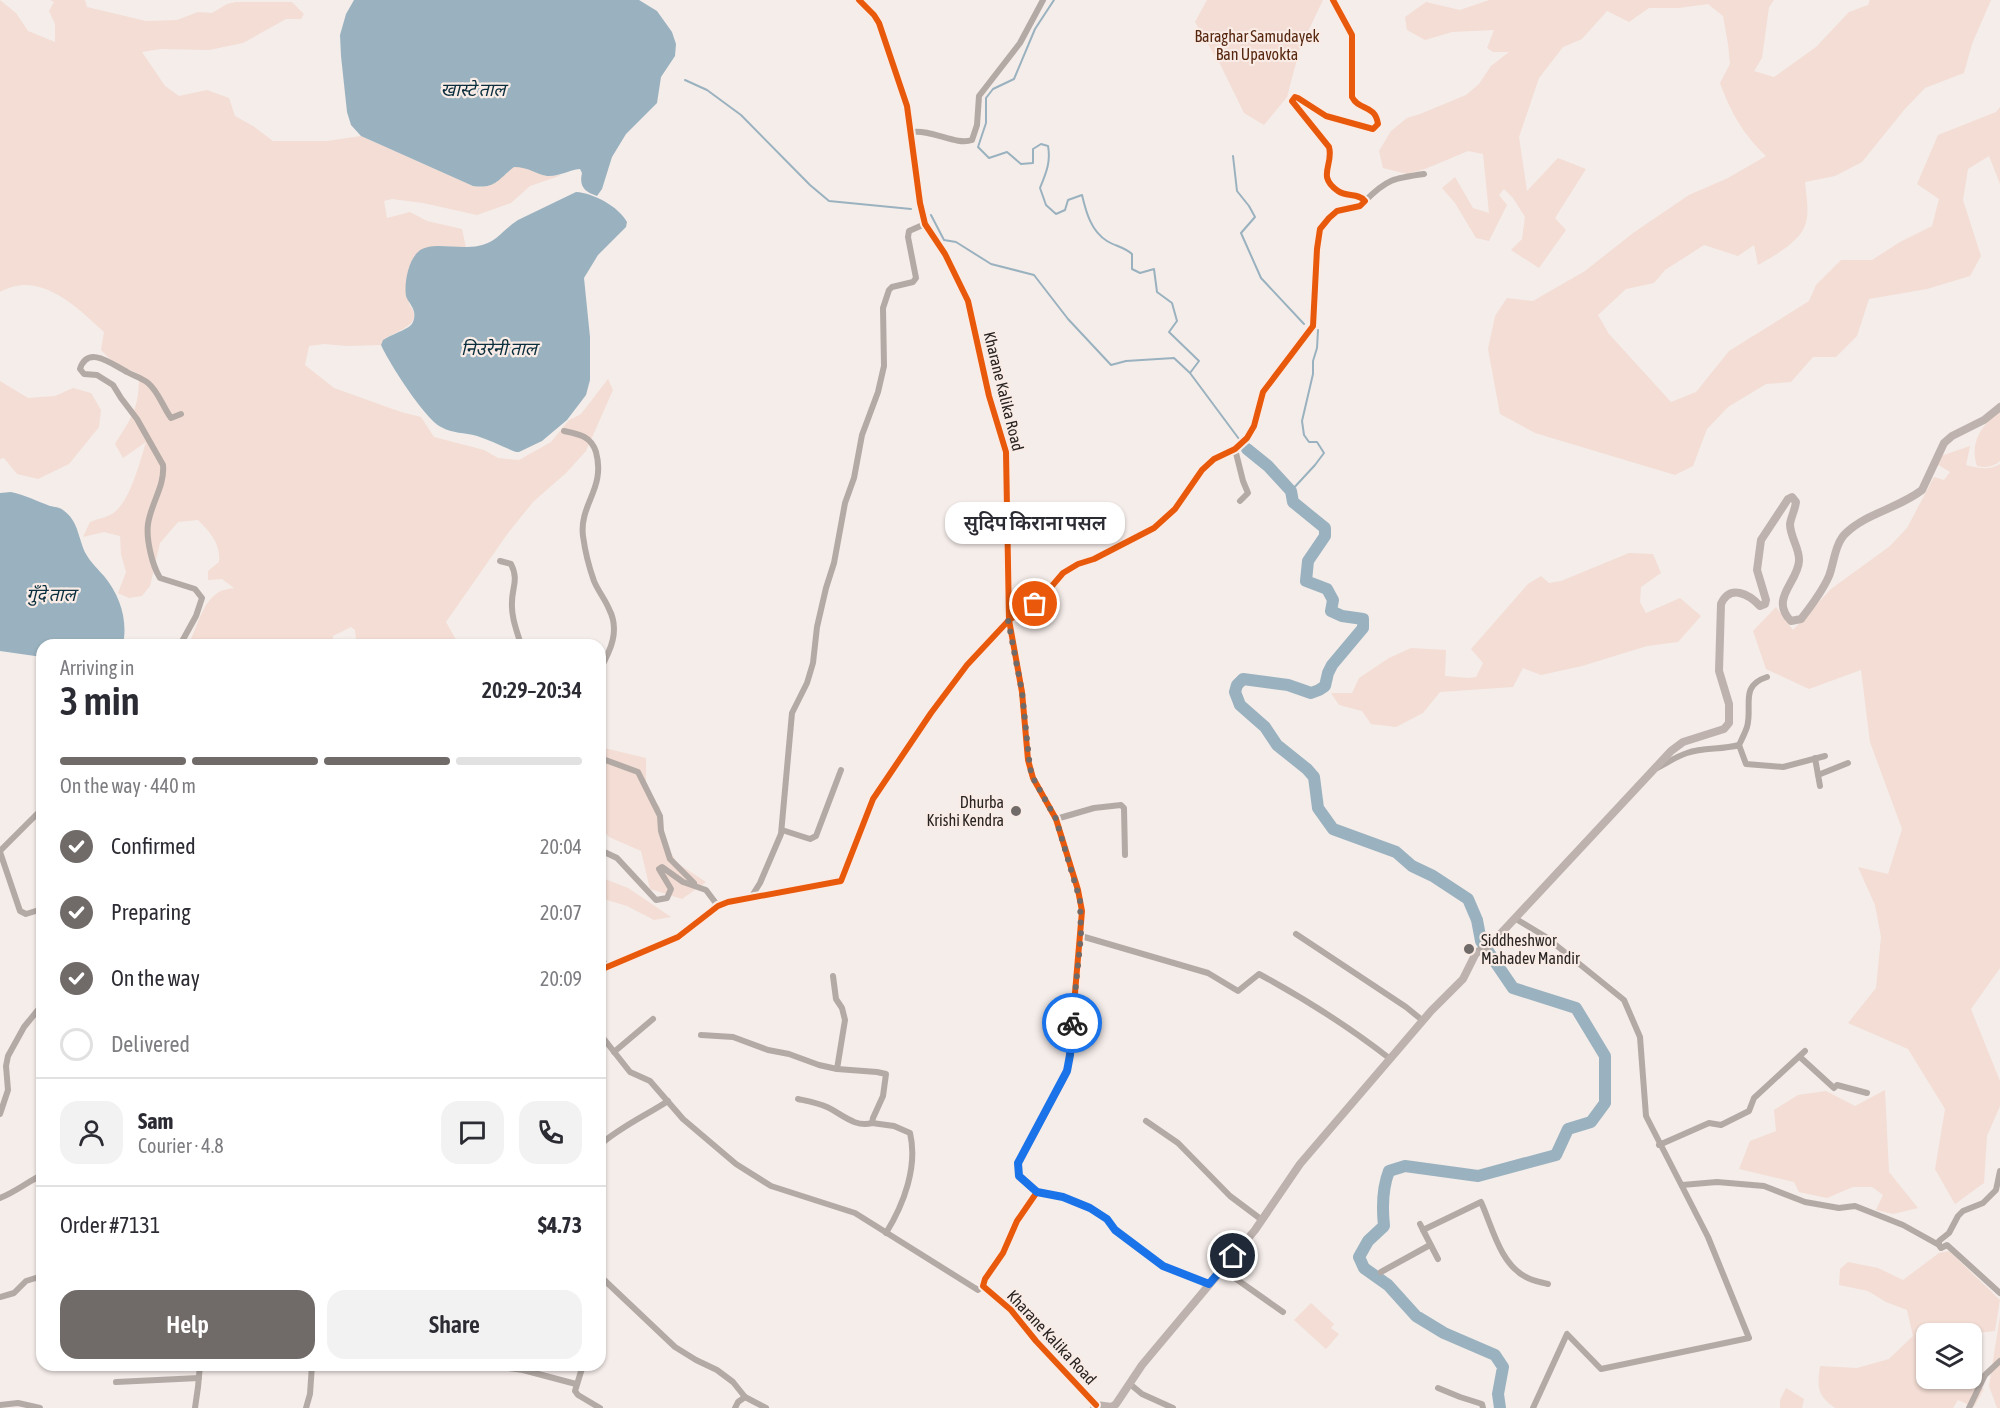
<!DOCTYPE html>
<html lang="en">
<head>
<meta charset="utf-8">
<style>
  :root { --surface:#fff; --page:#f2f2f3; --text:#2b2b33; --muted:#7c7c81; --line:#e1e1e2; --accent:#706a68 }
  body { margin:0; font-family:"Asap Condensed","Noto Sans Devanagari",sans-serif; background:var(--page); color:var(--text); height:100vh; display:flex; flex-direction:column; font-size:22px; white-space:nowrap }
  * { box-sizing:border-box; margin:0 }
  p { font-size:20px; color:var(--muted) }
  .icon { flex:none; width:33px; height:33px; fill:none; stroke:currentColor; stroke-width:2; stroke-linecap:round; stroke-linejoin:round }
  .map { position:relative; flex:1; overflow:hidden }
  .side { position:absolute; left:36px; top:639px; width:570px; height:732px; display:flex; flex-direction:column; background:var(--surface); border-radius:18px; box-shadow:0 2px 4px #0004 }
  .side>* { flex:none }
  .fabs { position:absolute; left:1916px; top:1323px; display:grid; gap:12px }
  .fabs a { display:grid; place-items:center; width:66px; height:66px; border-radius:12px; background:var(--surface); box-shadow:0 2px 4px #0004; font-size:30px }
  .pin { position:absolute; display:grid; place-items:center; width:51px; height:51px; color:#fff; margin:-26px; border:3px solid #fff; border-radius:50%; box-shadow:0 2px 6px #0007 }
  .courier { position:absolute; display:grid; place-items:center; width:60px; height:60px; margin:-30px; border:4px solid #1a73e8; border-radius:50%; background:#fff; color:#222; box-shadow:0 2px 8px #0007 }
  .bubble { position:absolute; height:42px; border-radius:18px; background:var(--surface); box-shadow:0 2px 4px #0004; font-size:20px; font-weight:600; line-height:42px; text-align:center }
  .head em { font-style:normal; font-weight:600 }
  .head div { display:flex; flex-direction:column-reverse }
  .head { display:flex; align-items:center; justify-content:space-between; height:102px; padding:0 24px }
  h1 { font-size:39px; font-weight:600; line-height:45px }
  .bar { display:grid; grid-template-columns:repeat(4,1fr); gap:9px 6px; align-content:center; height:72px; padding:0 24px }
  .bar i { height:8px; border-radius:4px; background:var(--line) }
  .bar .active { background:var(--accent) }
  .bar p { grid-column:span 4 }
  .line { display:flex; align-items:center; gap:15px; padding:0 24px; border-top:2px solid var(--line) }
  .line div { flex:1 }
  .round { display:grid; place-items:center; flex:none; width:63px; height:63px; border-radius:18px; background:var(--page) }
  ol { padding:0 24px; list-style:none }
  li { display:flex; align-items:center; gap:18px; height:66px }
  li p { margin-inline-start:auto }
  li .icon { padding:6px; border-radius:50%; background:var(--accent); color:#fff; stroke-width:4 }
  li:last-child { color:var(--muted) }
  li i { width:33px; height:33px; border:3px solid var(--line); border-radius:50% }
  .cta { display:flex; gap:12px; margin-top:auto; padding:12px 24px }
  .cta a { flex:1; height:69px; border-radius:18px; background:var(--accent); color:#fff; font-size:24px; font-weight:600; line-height:69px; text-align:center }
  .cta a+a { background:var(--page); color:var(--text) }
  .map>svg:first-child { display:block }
</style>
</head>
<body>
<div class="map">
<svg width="2000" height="1408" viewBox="0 0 2000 1408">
  <rect width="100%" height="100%" fill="#f5edea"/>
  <g fill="#f3ddd4">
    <path d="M0 0 16 13 28 31 55 42V24L49 11 54 2 50 0H85L87 7 146 21 177 20 198 12 212 13 227 4 236 2H292L304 14 301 19H286L243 43 209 50 161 49 142 52 165 86 179 96 207 90 229 98 235 116 253 126 273 141H327L361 136 473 186C495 189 498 179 514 167H526L546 176 562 175 530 186 511 203 477 215 423 203 392 199 384 201 387 218 410 212 427 221 462 229 466 248C450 247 426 242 415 256L409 304C426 325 397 330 383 340L381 345 347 346 324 344 309 346 305 365 334 388 401 412 421 417 434 437 484 450 498 458 519 460 551 442 569 420 581 414 608 379 613 390 586 451 566 473 533 502 508 533 446 622 459 645H361L356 639 355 630 351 627 333 636V645H188C197 629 201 605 216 594 220 590 229 589 234 588L222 579 208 580V571L219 562C221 544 210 532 198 520L178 522 160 543 150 586 142 596 129 598 118 593 126 572 121 554 120 536 104 532 83 537 90 522C97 519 110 517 116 511 131 497 140 462 146 442L123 458 115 444C133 415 139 409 139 374L115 364 101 350 104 332C77 307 39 269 0 292Z"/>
    <path d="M1207 0H1323L1300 48 1287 97 1264 125 1244 113 1221 66 1195 22Z"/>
    <path d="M1489 0H1774L1769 7 1762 58 1754 71 1774 77 1816 47 1849 12 1868 5 1870 0H1991L1972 44 1964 73 1925 88 1904 110 1862 162 1835 176 1805 182C1806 195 1810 213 1805 225 1800 242 1772 257 1758 265L1754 245 1738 256 1704 245 1665 270 1654 283 1626 289 1598 315 1609 334 1671 402 1696 392 1729 351 1809 301 1816 285 1841 260H1872L1900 242 1932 226 1939 199 1917 184 1938 135 1996 112 2000 107V184L1989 156 1968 169 1963 200 1981 256 1970 276 1927 289 1869 299 1857 336 1836 357H1813L1791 382 1766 384 1728 407 1707 429 1693 466 1675 475 1535 433 1500 414 1488 349 1495 316 1507 298 1533 301 1585 271 1633 233 1689 195 1728 178 1766 156C1743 134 1731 113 1720 83L1730 64 1728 44 1723 16 1708 4 1679 8H1649L1629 22 1607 11 1582 39 1563 47 1539 78 1519 137 1527 191 1558 158 1586 169 1555 218 1566 230 1539 268 1511 250 1522 239 1525 217 1513 198 1504 189 1499 195 1507 205 1489 241 1476 238 1455 203 1442 188 1455 177 1473 208 1489 213 1483 154 1468 151 1425 169 1407 174 1383 168 1379 151 1391 131 1407 118 1420 114 1466 95 1479 84 1491 66 1509 52H1493L1487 48 1494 30 1452 32 1425 40 1407 30 1405 17 1426 2 1460 10Z"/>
    <path d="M0 381 28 398 55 396 73 388 91 393 101 410 99 427 69 464 38 479 17 474 4 458 0 459Z"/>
    <path d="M2000 411V461C1993 467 1986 468 1977 466 1969 443 1982 424 2000 411Z"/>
    <path d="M1970 446 1966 465C1978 468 1989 471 2000 464V968L1971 1009 2000 1081V1106L1987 1136 1984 1183 1955 1204 1935 1169 1945 1109 1908 1049 1848 1023 1876 988 1881 937 1875 905 1858 867 1888 874 1902 829 1870 742 1861 670 1809 689 1766 669 1753 631 1776 607 1793 630 1831 589 1890 546 1907 528 1934 477 1944 480 1950 472 1937 464 1941 456Z"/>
    <path d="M1629 553 1653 554 1661 573 1641 587 1640 602 1646 613 1680 598 1701 616 1678 642 1647 646 1582 666 1541 675 1523 668 1513 687 1440 692 1423 713 1396 727 1371 724 1362 711 1339 705 1331 693H1352L1359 678 1389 658 1411 648 1446 650 1445 676 1468 678 1476 677 1483 663 1471 649 1528 584 1541 576 1549 583 1561 581Z"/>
    <path d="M600 747 646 758V794L660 807 664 841 677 863 706 882 682 899 650 889 641 851 609 837 600 826Z"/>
    <path d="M600 877 628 888 671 917 654 920 627 906 600 898Z"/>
    <path d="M1885 1090 1889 1172 1918 1208 1893 1214 1876 1210 1883 1195 1872 1187H1853L1827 1198 1799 1192 1794 1182 1739 1169 1750 1141 1776 1131 1774 1110 1798 1095 1826 1091 1855 1106Z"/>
    <path d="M1949 1251 2000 1300 1995 1331 1969 1334H1926V1378L1963 1379V1380L1984 1389 1974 1407 1958 1400 1953 1408H1835C1817 1395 1817 1388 1820 1366L1857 1368 1889 1359 1913 1336 1907 1310 1886 1302 1868 1291 1839 1285 1840 1269 1848 1262 1878 1268 1903 1280 1939 1253Z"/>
    <path d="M1311 1303 1334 1324 1331 1328 1339 1334 1326 1349 1294 1320Z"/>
    <path d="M2000 1316V1408H1997L1989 1386Z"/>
    <path d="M1786 1388 1804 1399 1802 1408H1780V1400Z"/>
  </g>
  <g fill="#9ab2bf">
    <path d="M354 0H639L657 11 672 32 676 44 675 56 661 77 657 103 626 134 612 157 602 189 597 196C584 192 579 186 582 173L580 169C568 170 559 177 547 176 535 174 529 167 514 167 498 179 496 189 473 186L361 136 351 125 347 112 341 56 340 35 346 14Z"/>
    <path d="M576 192C594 193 619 207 627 222L626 227 598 255 584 278 590 337V380L586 395 567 420 542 441 519 452H516C503 447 490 440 477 436 464 432 453 434 441 427 425 419 389 363 381 345L383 340C390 335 406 330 411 325 414 322 415 316 414 312 413 306 408 302 406 296 404 284 408 261 418 252 428 242 453 248 467 247 496 246 497 234 518 220Z"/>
    <path d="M11 492C25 495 37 501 50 506 55 507 59 507 63 510 79 521 78 539 86 554 91 563 98 569 104 576 120 596 128 619 123 645H42V657L0 651V493Z"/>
  </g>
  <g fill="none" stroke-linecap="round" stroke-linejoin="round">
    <g stroke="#9ab2bf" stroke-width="2">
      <path d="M1054 0 1035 29 1014 79 993 89 986 98V123L978 147 989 158 1007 152 1021 164 1033 163V149L1041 144 1048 146C1051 162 1046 173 1040 188L1046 205 1056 214 1065 210 1068 200 1082 195C1086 212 1091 231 1107 241 1115 246 1124 247 1132 254V269L1140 273 1154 269 1157 292 1172 303 1177 321 1169 332 1199 361 1190 373 1239 439"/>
      <path d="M685 80 707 90 741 115 810 185 829 201 911 209"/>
      <path d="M1233 156 1237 191 1249 206 1255 217 1241 233 1261 278 1304 324"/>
      <path d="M931 215 944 240 956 242 991 264 1034 275 1068 319 1111 365 1126 361 1174 358 1190 373"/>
      <path d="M1291 491 1315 465 1324 453 1317 442H1309L1304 435 1302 421 1313 374V361L1317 348 1318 330"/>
    </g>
    <path stroke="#9ab2bf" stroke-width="12" d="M1247 449 1268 466 1291 491 1293 502 1325 528V536L1308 561 1306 581 1327 589 1333 600 1331 611 1342 616 1363 619V628L1332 665 1328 673 1325 686 1319 690 1311 693 1288 685 1243 679 1237 685 1235 692 1240 705 1265 727 1277 745 1307 769 1314 777 1318 808 1333 829 1396 852 1412 866 1433 876 1468 899 1477 920 1481 941 1513 988 1576 1008 1605 1056V1103L1591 1122 1568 1129 1556 1155 1478 1176 1405 1166 1389 1171C1382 1189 1382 1207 1384 1226L1368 1241 1359 1257 1364 1268 1388 1285 1416 1316 1444 1333 1495 1355 1503 1367 1498 1394 1500 1408"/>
    <g stroke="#b4aaa5" stroke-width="6">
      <path d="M912 132C932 129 956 146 972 140L977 125 979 96 1020 43 1043 0"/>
      <path d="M1365 201C1387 179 1394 178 1424 174"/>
      <path d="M564 431C579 434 591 436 596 452 606 489 579 504 583 536 585 551 589 567 594 581 598 591 605 599 609 609 620 630 611 650 600 669"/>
      <path d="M1235 449 1243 481 1248 493 1240 501"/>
      <path d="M500 561 511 564C519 580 512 587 512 602 511 617 517 631 521 645"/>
      <path d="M180 645 196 616 202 598 195 589 160 578C152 565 146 539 148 524 151 503 165 486 163 465L137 419 121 398 113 385 97 375 84 374 80 369C88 344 113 365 127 372 134 376 142 378 148 383 158 391 163 407 171 418L181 414"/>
      <path d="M1739 745C1742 739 1745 733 1747 727 1753 706 1739 686 1767 677"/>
      <path d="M600 758 638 772 660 816 661 831 670 859 694 883"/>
      <path d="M1815 758 1820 786"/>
      <path d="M1657 768C1667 763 1677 756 1687 753 1704 747 1721 750 1739 745L1746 764 1783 767 1825 756"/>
      <path d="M1818 775 1848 763"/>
      <path d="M1056 819 1094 808 1121 805 1124 808 1125 855"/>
      <path d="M782 830 810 839 816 836 841 770"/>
      <path d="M600 850 617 858 656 900 667 898 671 889 659 869 662 867 683 882 706 890 718 906"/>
      <path d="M0 851 42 809"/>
      <path d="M0 852 20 911 26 914 42 909"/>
      <path d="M750 899 760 883 781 834 792 713 807 683 813 663 817 627 826 588 834 563 845 503 854 478 862 435 878 392 884 366 883 308 889 290 892 287 913 282 916 278 908 237 909 231 925 224"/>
      <path d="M1516 919 1546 937 1624 1000 1640 1037 1646 1116 1708 1237 1749 1338 1601 1369 1567 1334 1533 1408"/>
      <path d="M1296 934 1406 1007 1422 1020"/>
      <path d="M1081 936 1208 973 1238 991 1259 974C1305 999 1348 1026 1389 1058"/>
      <path d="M600 956 606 966"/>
      <path d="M600 970 678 937 718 906 728 902 841 881 873 799 931 713 967 665 1009 620 1040 600 1063 573 1078 564 1094 559 1154 528 1175 509 1202 470 1214 459 1235 449 1247 438 1254 426 1263 392 1313 326 1317 249 1320 229 1329 218 1337 211 1360 206 1365 201C1359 193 1346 197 1338 191 1316 176 1334 165 1329 147L1292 101 1295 97 1298 98 1326 116 1373 129 1378 124C1375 104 1359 111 1352 97V35L1333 0"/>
      <path d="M833 976 836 999 842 1008 845 1020 837 1069 877 1072 886 1074 883 1096 873 1118 872 1123 894 1126 910 1133C918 1166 904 1204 886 1233"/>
      <path d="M600 1034 630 1072 650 1081 683 1119 736 1164 771 1186 855 1213 978 1290 983 1286"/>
      <path d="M701 1035 733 1037 768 1050 789 1054 819 1065 837 1069"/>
      <path d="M614 1052 653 1019"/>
      <path d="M1800 1057 1834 1088 1837 1085 1867 1093"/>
      <path d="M798 1099C807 1101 818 1103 827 1107 842 1114 855 1128 872 1123"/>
      <path d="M0 1114 8 1090 6 1066 8 1056 24 1027 42 1005"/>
      <path d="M1146 1121 1178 1143 1230 1196 1262 1220"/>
      <path d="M600 1145C620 1127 645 1116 668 1101"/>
      <path d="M1659 1145 1709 1123 1721 1125 1749 1111 1754 1098 1805 1051"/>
      <path d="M2000 1171 1996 1190 1983 1203 1963 1211 1958 1216 1949 1233 1939 1241V1245L1941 1248 1947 1245 2000 1293"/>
      <path d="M1682 1185 1717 1182 1764 1186 1805 1202 1839 1208 1855 1206 1903 1225 1939 1245"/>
      <path d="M1037 1192 1063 1197 1090 1208 1107 1219 1115 1230 1163 1266 1209 1284"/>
      <path d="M0 1198C17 1191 27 1182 42 1175"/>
      <path d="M1420 1224 1423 1230 1481 1202C1492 1226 1500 1264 1526 1277 1532 1281 1541 1282 1548 1284"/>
      <path d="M1423 1230 1438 1259"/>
      <path d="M1222 1269 1283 1312"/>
      <path d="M1381 1272 1430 1245"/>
      <path d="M600 1276 675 1347 696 1360 717 1370 733 1382 745 1397 766 1408"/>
      <path d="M0 1297 14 1293 26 1281 42 1276"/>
      <path d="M485 1365 523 1370 576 1384"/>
      <path d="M583 1365 575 1391 578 1395 600 1408"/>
      <path d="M116 1382 199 1378"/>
      <path d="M1130 1384 1142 1394 1173 1408"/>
      <path d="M1438 1388 1460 1397 1482 1404 1483 1408"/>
      <path d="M0 1405 18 1403 40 1408"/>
      <path d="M195 1408 198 1387 200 1365"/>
      <path d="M306 1408 310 1394 312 1365"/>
      <path d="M735 1408 738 1402 745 1397"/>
      <path d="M1969 1408 1985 1375 2000 1361"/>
    </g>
    <g stroke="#b4aaa5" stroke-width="8">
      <path d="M859 0 874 15 879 23 907 106 920 203 925 224 945 254 968 301 989 396 1006 452 1009 620 1022 692 1028 760 1033 778 1056 819 1078 890 1082 911 1069 1063 1064 1078 1018 1163 1019 1176 1037 1192 1017 1221 1003 1253 985 1279 983 1286 1011 1310 1036 1341 1096 1405"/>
      <path d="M1476 953 1491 944"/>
    </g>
    <g stroke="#beb2ae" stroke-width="8">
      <path d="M1491 944 1671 751 1683 742 1724 729 1729 723V704L1719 671 1721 604C1730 584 1749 594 1760 606L1765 604 1766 600 1757 570 1761 540 1788 499 1792 497 1796 502C1795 510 1791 517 1790 524 1790 537 1800 549 1799 561 1798 582 1769 599 1791 621L1801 619C1812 605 1822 592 1829 576 1834 563 1835 543 1846 533 1867 513 1899 508 1922 490L1944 443 1952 436 1984 420 2000 407"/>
      <path d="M1094 1408 1096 1405 1112 1407 1116 1404 1142 1365 1255 1230 1300 1164 1431 1011 1463 979 1476 953"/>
    </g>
    <g stroke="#f9ece6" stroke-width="10">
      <g id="cycleway">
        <path d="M859 0 874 15 879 23 907 106 920 203 925 224 945 254 968 301 989 396 1006 452 1009 620 1022 692 1028 760 1033 778 1056 819 1078 890 1082 911 1069 1063 1064 1078 1018 1163 1019 1176 1037 1192 1017 1221 1003 1253 985 1279 983 1286 1011 1310 1036 1341 1096 1405"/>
        <path d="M600 970 678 937 718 906 728 902 841 881 873 799 931 713 967 665 1009 620 1040 600 1063 573 1078 564 1094 559 1154 528 1175 509 1202 470 1214 459 1235 449 1247 438 1254 426 1263 392 1313 326 1317 249 1320 229 1329 218 1337 211 1360 206 1365 201C1359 193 1346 197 1338 191 1316 176 1334 165 1329 147L1292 101 1295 97 1298 98 1326 116 1373 129 1378 124C1375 104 1359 111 1352 97V35L1333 0"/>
      </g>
    </g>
    <use href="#cycleway" stroke="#e8590c" stroke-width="6"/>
  </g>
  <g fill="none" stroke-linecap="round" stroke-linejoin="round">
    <path stroke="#706a68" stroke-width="6" stroke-dasharray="0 10.8" d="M1035 604 1008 620 1022 692 1030 768 1033 778 1056 819 1080 900 1081 936 1072 1023"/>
    <path stroke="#1a73e8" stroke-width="8" d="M1072 1023 1070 1055 1067 1071 1018 1163 1019 1176 1037 1192 1063 1197 1090 1208 1107 1219 1115 1230 1163 1266 1209 1284 1233 1256"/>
  </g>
  <g fill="#706a68" stroke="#f9ece6" stroke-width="2">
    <circle cx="1016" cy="811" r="6"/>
    <circle cx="1469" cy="949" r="6"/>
  </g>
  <g text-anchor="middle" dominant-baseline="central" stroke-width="4.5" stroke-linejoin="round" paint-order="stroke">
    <g font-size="16" fill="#56260e" stroke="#f9ece6">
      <text x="1257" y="36">Baraghar Samudayek<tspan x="1257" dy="18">Ban Upavokta</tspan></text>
    </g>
    <g font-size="16" fill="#292422" stroke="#f9ece6">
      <text transform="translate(1004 391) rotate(76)">Kharane Kalika Road</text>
      <text transform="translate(1052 1337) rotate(47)">Kharane Kalika Road</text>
    </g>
    <g font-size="16" fill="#292422" stroke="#f9ece6" text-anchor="end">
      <text x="1004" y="802">Dhurba<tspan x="1004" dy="18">Krishi Kendra</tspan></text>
      <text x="1481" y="940" text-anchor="start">Siddheshwor<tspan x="1481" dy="18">Mahadev Mandir</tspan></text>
    </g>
    <g font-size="18" font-style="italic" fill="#0a2e3d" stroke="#f9ece6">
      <text x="473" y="89">खास्टे ताल</text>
      <text x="499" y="348">निउरेनी ताल</text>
      <text x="51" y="594">गुँदे ताल</text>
    </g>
  </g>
</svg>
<div class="fabs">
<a><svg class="icon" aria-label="layers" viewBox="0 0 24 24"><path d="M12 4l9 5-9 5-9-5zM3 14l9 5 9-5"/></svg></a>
</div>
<div class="pin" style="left:1035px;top:604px;background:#ea580c"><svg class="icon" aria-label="bag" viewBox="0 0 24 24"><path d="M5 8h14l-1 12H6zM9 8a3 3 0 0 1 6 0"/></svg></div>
<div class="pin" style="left:1233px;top:1256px;background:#1f2937"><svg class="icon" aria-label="home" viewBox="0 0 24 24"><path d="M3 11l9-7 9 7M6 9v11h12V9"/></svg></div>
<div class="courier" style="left:1072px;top:1023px"><svg class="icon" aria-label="bike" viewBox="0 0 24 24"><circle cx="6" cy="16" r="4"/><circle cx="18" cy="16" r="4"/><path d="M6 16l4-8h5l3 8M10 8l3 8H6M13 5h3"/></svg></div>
<div class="bubble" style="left:945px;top:502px;width:180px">सुदिप किराना पसल</div>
<section class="side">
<div class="head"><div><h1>3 min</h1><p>Arriving in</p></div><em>20:29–20:34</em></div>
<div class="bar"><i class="active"></i><i class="active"></i><i class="active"></i><i></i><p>On the way · 440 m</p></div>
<ol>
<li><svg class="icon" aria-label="check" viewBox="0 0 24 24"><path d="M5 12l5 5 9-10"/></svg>Confirmed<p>20:04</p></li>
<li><svg class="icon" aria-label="check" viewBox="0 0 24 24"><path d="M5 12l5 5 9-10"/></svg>Preparing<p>20:07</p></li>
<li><svg class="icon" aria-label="check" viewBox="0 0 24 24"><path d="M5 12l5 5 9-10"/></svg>On the way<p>20:09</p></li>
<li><i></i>Delivered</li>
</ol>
<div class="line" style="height:108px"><a class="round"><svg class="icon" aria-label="person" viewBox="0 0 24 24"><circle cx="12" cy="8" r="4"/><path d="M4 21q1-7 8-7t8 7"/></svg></a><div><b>Sam</b><p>Courier · 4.8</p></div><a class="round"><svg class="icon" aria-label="chat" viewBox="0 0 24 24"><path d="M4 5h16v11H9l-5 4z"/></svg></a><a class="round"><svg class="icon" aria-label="phone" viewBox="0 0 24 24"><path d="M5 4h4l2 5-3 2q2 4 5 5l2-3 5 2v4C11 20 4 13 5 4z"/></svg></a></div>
<div class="line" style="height:78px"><div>Order #7131</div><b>$4.73</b></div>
<div class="cta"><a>Help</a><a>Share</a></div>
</section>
</div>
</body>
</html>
